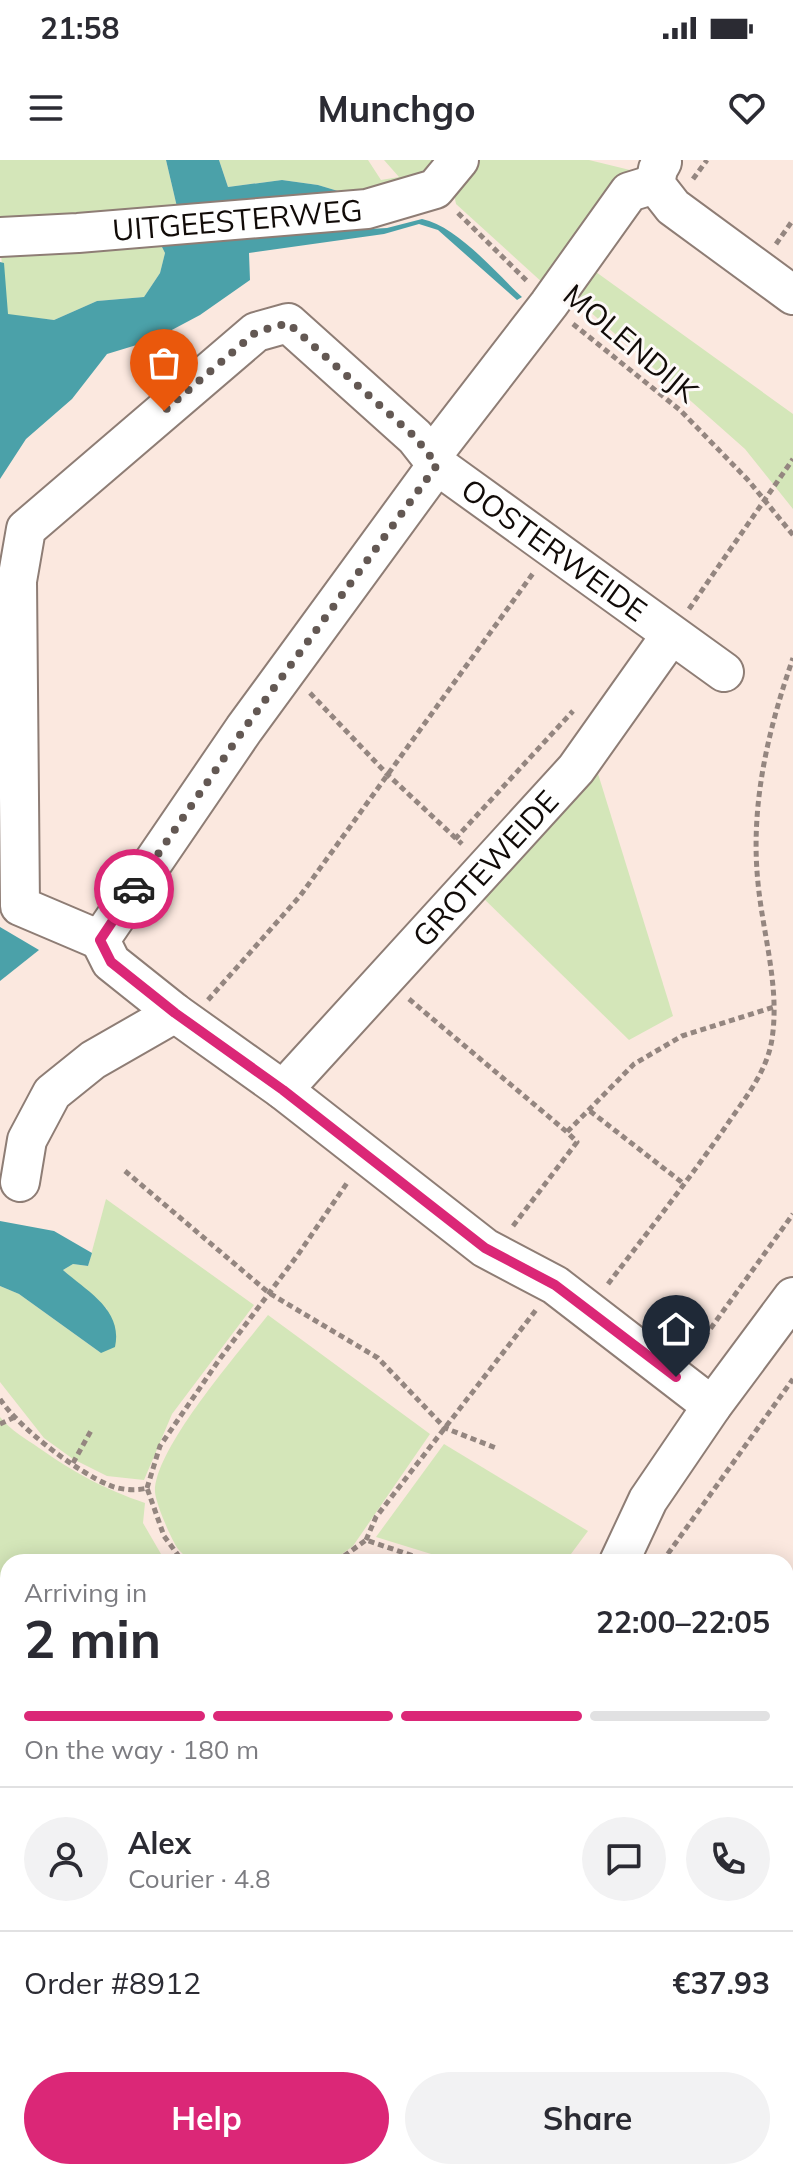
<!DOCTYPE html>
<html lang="en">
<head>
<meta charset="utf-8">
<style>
  :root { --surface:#fff; --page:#f2f2f3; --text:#2b2b33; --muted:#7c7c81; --line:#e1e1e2; --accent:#db2777 }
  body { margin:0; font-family:Mulish,sans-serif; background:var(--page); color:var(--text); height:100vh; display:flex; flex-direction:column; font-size:30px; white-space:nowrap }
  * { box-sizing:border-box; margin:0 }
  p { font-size:26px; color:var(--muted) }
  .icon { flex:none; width:44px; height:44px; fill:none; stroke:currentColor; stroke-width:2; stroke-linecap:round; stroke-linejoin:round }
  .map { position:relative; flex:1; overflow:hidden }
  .sheet { position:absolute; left:0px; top:1394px; width:794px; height:626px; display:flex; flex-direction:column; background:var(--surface); border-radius:24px 24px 0 0; box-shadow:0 4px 20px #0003 }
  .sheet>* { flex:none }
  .pin { position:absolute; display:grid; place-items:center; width:68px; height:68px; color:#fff; margin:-82px -34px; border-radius:50% 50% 50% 0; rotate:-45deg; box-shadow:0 0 8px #0007 }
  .pin .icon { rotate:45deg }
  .courier { position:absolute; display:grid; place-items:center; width:80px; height:80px; margin:-40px; border:6px solid #db2777; border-radius:50%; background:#fff; color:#222; box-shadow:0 2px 10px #0007 }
  .overview em { font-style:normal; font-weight:700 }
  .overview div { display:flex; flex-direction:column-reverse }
  .overview { display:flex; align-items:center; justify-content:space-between; height:136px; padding:0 24px }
  h1 { font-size:52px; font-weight:700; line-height:60px }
  .bar { display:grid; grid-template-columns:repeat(4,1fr); gap:12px 8px; align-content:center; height:96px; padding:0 24px }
  .bar i { height:10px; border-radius:6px; background:var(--line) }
  .bar .active { background:var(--accent) }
  .bar p { grid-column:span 4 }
  .line { display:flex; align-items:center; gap:20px; padding:0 24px; border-top:2px solid var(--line) }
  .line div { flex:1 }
  .round { display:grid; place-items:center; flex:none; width:84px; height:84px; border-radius:42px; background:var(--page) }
  .button { display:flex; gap:16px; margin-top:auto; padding:16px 24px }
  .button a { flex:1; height:92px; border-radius:48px; background:var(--accent); color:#fff; font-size:32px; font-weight:700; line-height:92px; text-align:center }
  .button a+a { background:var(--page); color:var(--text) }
  .status { display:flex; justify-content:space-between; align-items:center; height:56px; padding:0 40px; background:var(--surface); direction:ltr }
  .status svg { height:22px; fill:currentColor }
  header { display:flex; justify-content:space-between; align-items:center; height:104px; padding:0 24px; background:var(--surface); font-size:36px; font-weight:700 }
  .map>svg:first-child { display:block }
</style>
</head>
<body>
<div class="status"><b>21:58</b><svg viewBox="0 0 49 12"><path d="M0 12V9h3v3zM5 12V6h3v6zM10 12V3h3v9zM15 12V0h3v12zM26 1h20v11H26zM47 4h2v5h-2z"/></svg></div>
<header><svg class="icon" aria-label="menu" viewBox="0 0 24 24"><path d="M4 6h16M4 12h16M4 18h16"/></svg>Munchgo<svg class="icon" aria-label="heart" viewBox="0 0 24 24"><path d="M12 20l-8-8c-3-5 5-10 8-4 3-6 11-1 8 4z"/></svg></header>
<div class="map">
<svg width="793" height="2019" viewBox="0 0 793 2019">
  <rect width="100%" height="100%" fill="#fbe8df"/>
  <g fill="#d4e6b9">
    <path d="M0 0H166L177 47 0 62Z"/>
    <path d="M219 0H368L381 20 399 17 384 0H449L437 12 348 34 318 25 282 20 228 27Z"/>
    <path d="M469 0H589L634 11 544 124 456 44 453 29Z"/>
    <path d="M159 81 165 93 160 113 144 137 97 141 54 160 7 155 0 85H15L12 96Z"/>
    <path d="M589 107 793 254V349L745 289 570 134Z"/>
    <path d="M595 604 673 856 629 880 477 732Z"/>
    <path d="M106 1039 254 1145 172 1254 144 1320 107 1316 73 1299 44 1278 0 1222V1126L19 1134 101 1193 107 1149 63 1110 73 1104 88 1106Z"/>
    <path d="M268 1155 430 1274 353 1386 331 1402H192C188 1398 182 1394 178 1389 171 1379 156 1344 155 1332 154 1289 240 1191 268 1155Z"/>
    <path d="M0 1257C11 1271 25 1278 39 1288 75 1313 104 1329 145 1343L143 1363 161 1394 170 1402H8V1601L0 1596Z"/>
    <path d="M444 1284 588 1371 565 1402H457L376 1377Z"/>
    <path d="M0 1735 8 1740V1874L0 1869Z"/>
  </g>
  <g fill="#4ba1a9">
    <path d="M166 0H219L228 27 282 20 318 25 348 34 177 47Z"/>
    <path d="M422 59C457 66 496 113 522 137L517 140 438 70 419 64 384 74 249 93 250 120 200 155 153 180 107 194 72 239 26 279 0 319V102L4 103 8 154 54 160 97 141 144 137 160 113 165 93 159 81 387 68Z"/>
    <path d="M0 767 39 790 0 821Z"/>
    <path d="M0 1061 54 1071 92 1093 88 1106 73 1104 63 1110C88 1132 123 1150 115 1187L101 1193 19 1134 0 1126Z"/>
    <path d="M0 1596 8 1601 6 1740 0 1735Z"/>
  </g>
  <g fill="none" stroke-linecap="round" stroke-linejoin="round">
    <g stroke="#8e7d75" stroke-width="42">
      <g id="minor">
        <path d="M662 2 658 9 655 24 673 47 793 135"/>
        <path id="s1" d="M0 77 78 73 367 49 435 29 459 0"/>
        <path d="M431 297 549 144 629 32 655 24"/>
        <path d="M100 780 20 746 17 421 26 369 256 172 288 163 415 277 437 305"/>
        <path id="s2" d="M283 930 576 609 671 475"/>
        <path d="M20 1022 27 980 52 933 93 900 175 853"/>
        <path id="s3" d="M712 1246 555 1125 485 1088 283 930 175 853 111 802 100 780 244 569 437 305 724 512"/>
        <path d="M619 1402 648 1340 712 1246 793 1137"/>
        <path d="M786 1564 793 1568"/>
        <path d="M786 1898 793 1900"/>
        <path d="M151 2019 156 2012"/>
        <path d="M548 2019 550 2012"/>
      </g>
    </g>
    <g stroke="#948680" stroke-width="5" stroke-dasharray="6 4" stroke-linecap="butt">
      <path d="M693 19 707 0"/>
      <path d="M458 53 528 122"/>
      <path d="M776 84 793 60"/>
      <path d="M573 164 680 250 748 320 793 375"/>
      <path d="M689 449 793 299"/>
      <path d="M310 533 387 614 462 684"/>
      <path d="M455 679 573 551"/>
      <path d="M409 839 567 972"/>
      <path d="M208 840 300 736 534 412"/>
      <path d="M590 951 684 1024"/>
      <path d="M125 1011 269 1133 378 1198 445 1268 496 1288"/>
      <path d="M513 1066 577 982 567 972 634 904 682 876 774 847"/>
      <path d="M608 1124C647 1073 687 1022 724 969 742 942 767 913 772 879 780 827 763 775 758 723 750 645 768 570 793 498"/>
      <path d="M693 1193 793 1054"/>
      <path d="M0 1239C19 1268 77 1312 109 1325 120 1330 136 1331 147 1328L164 1376 183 1402"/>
      <path d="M0 1264 15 1257"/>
      <path d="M73 1303 92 1269"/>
      <path d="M147 1328 160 1286 219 1200 297 1096 347 1023"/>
      <path d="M366 1380 376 1357 536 1150"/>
      <path d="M336 1402 366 1380 431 1402"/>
      <path d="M662 1402 793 1219"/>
      <path d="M0 1442 8 1446"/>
      <path d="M322 2012 332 2019"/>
      <path d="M110 2019 115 2012"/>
      <path d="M209 2019 214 2012"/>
    </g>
    <use href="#minor" stroke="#fff" stroke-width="38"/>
  </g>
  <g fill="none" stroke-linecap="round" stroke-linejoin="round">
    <path stroke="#635853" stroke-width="8" stroke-dasharray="0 14.4" d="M134 729 244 569 437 305 415 277 288 163 256 172 164 251"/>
    <path stroke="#db2777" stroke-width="10" d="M134 729 100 780 111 802 175 853 283 930 485 1088 555 1125 676 1217"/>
  </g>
  <g text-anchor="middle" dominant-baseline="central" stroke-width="6" stroke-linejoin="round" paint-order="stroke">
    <g font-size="30" fill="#110b08" stroke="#fdf9f7">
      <text stroke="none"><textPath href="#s1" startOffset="238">UITGEESTERWEG</textPath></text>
      <text transform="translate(631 183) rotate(40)">MOLENDIJK</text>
      <text stroke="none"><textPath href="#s3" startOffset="1500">OOSTERWEIDE</textPath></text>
      <text stroke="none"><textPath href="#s2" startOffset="300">GROTEWEIDE</textPath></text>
    </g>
  </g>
</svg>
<div class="pin" style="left:164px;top:251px;background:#ea580c"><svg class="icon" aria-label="bag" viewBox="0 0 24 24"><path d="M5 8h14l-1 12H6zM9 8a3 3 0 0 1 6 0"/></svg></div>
<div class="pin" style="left:676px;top:1217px;background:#1f2937"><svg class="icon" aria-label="home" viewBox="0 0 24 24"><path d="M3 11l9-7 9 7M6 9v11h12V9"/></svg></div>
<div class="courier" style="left:134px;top:729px"><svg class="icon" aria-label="car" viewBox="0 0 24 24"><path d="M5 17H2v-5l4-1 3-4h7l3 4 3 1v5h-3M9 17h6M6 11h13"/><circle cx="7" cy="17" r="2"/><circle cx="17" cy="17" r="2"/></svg></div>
<section class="sheet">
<div class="overview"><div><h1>2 min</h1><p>Arriving in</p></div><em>22:00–22:05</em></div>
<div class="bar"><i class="active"></i><i class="active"></i><i class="active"></i><i></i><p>On the way · 180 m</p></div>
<div class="line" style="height:144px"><a class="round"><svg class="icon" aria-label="person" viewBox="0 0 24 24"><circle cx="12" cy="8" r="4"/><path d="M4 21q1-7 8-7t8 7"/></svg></a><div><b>Alex</b><p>Courier · 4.8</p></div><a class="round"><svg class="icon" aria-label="chat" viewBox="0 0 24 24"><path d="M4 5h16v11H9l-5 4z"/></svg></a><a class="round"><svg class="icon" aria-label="phone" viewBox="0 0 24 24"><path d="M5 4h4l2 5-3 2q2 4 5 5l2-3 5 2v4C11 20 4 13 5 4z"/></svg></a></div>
<div class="line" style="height:104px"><div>Order #8912</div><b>€37.93</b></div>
<div class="button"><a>Help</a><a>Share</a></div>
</section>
</div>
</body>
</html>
